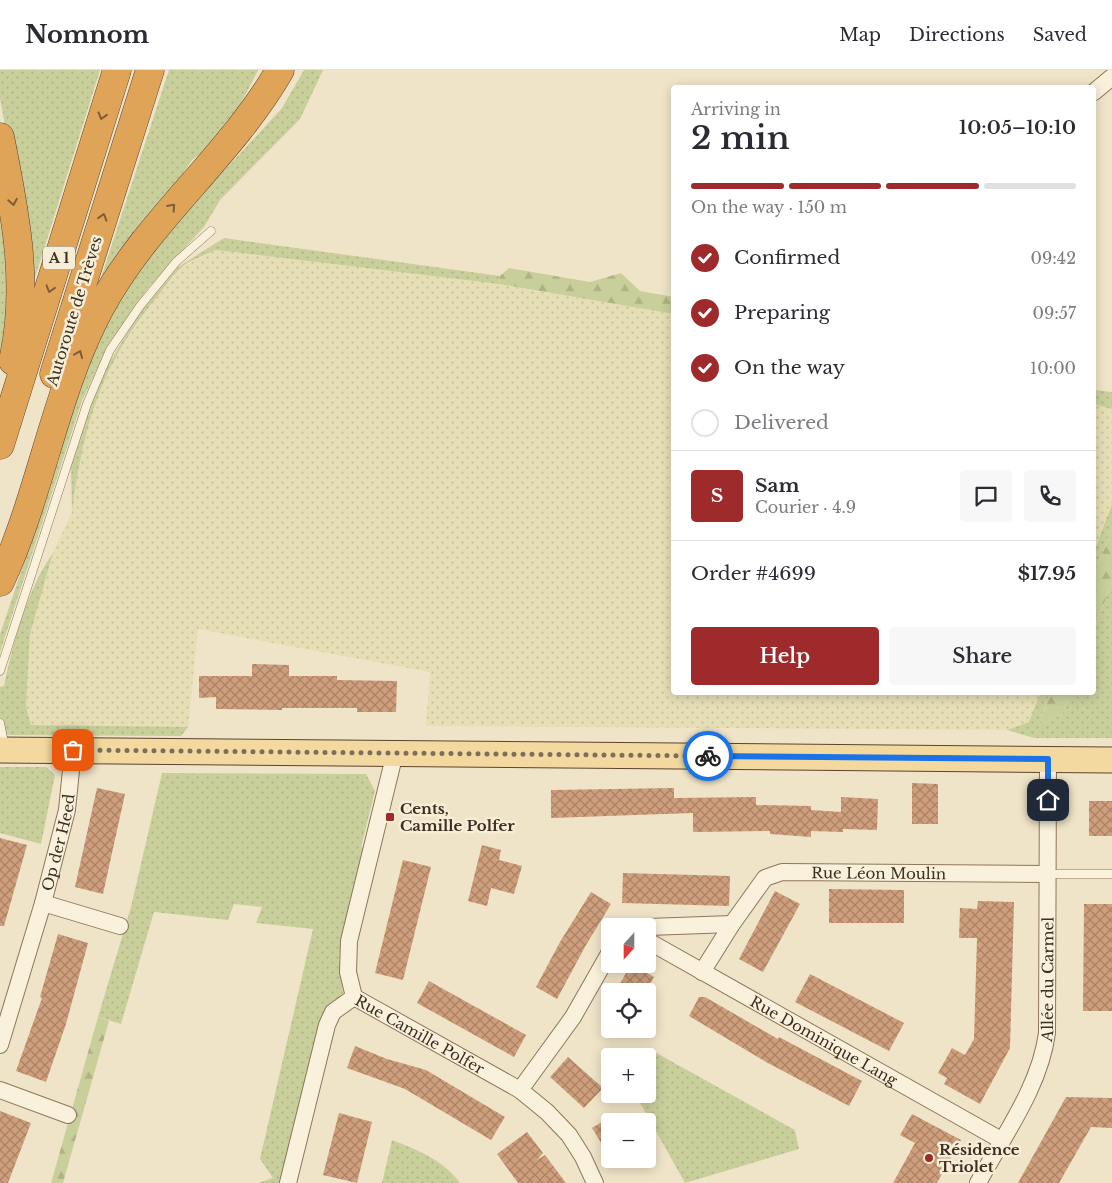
<!DOCTYPE html>
<html lang="en">
<head>
<meta charset="utf-8">
<style>
  :root { --surface:#fff; --page:#f7f7f7; --text:#2b2b33; --muted:#7c7c81; --line:#e1e1e2; --accent:#9e2a2b }
  body { margin:0; font-family:"Libre Baskerville",serif; background:var(--page); color:var(--text); height:100vh; display:flex; flex-direction:column; font-size:19px; white-space:nowrap }
  * { box-sizing:border-box; margin:0 }
  p { font-size:16px; color:var(--muted) }
  .icon { flex:none; width:28px; height:28px; fill:none; stroke:currentColor; stroke-width:2; stroke-linecap:round; stroke-linejoin:round }
  .map { position:relative; flex:1; overflow:hidden }
  .side { position:absolute; left:671px; top:15px; width:425px; height:610px; display:flex; flex-direction:column; background:var(--surface); border-radius:5px; box-shadow:0 2px 12px #0003 }
  .side>* { flex:none }
  .needle { width:32px; rotate:201deg }
  .fabs { position:absolute; left:601px; top:848px; display:grid; gap:10px }
  .fabs a { display:grid; place-items:center; width:55px; height:55px; border-radius:5px; background:var(--surface); box-shadow:0 2px 12px #0003; font-size:25px }
  .pin { position:absolute; display:grid; place-items:center; width:42px; height:42px; color:#fff; margin:-21px; border-radius:10px; box-shadow:0 2px 8px #0006 }
  .courier { position:absolute; display:grid; place-items:center; width:50px; height:50px; margin:-25px; border:4px solid #1a73e8; border-radius:50%; background:#fff; color:#222; box-shadow:0 1px 6px #0007 }
  .head em { font-style:normal; font-weight:600 }
  .head div { display:flex; flex-direction:column-reverse }
  .head { display:flex; align-items:center; justify-content:space-between; height:85px; padding:0 20px }
  h1 { font-size:32px; font-weight:600; line-height:38px }
  .bar { display:grid; grid-template-columns:repeat(4,1fr); gap:8px 5px; align-content:center; height:60px; padding:0 20px }
  .bar i { height:6px; border-radius:4px; background:var(--line) }
  .bar .selected { background:var(--accent) }
  .bar p { grid-column:span 4 }
  .line { display:flex; align-items:center; gap:12px; padding:0 20px; border-top:1px solid var(--line) }
  .line div { flex:1 }
  .round { display:grid; place-items:center; flex:none; width:52px; height:52px; border-radius:5px; background:var(--page) }
  ol { padding:0 20px; list-style:none }
  li { display:flex; align-items:center; gap:15px; height:55px }
  li p { margin-inline-start:auto }
  li .icon { padding:5px; border-radius:50%; background:var(--accent); color:#fff; stroke-width:4 }
  li:last-child { color:var(--muted) }
  li i { width:28px; height:28px; border:2px solid var(--line); border-radius:50% }
  .action { display:flex; gap:10px; margin-top:auto; padding:10px 20px }
  .action a { flex:1; height:58px; border-radius:5px; background:var(--accent); color:#fff; font-size:20px; font-weight:600; line-height:58px; text-align:center }
  .action a+a { background:var(--page); color:var(--text) }
  header { display:flex; align-items:center; gap:30px; box-sizing:border-box; height:70px; padding:0 25px; background:var(--surface); border-bottom:1px solid var(--line) }
  header strong { font-size:24px }
  nav { display:flex; gap:28px; margin-inline-start:auto; font-size:18px }
  .map>svg:first-child { display:block }
</style>
</head>
<body>
<header>
<strong>Nomnom</strong>
<nav><a>Map</a><a>Directions</a><a>Saved</a></nav>
</header>
<div class="map">
<svg width="1112" height="1113" viewBox="0 0 1112 1113">
  <defs>
    <pattern id="farmland-dots" width="8" height="8" patternUnits="userSpaceOnUse" patternTransform="scale(1.25)"><rect width="8" height="8" fill="#e6deb5"/><path d="M2 2h.1M6 6h.1" fill="none" stroke="#c6bf9b" stroke-width="1.8" stroke-linecap="round"/></pattern>
    <pattern id="grass-dots" width="8" height="8" patternUnits="userSpaceOnUse" patternTransform="scale(1.25)"><rect width="8" height="8" fill="#c9cf9b"/><path d="M2 2h.1M6 6h.1" fill="none" stroke="#aeb285" stroke-width="1.8" stroke-linecap="round"/></pattern>
    <pattern id="forest-firs" width="22" height="20" patternUnits="userSpaceOnUse" patternTransform="scale(1.25)"><rect width="22" height="20" fill="#c9cf9b"/><path d="M5 1l3.5 6h-7zM16 11l3.5 6h-7z" fill="#aeb285"/></pattern>
    <pattern id="building-cross-hatch" width="8" height="8" patternUnits="userSpaceOnUse" patternTransform="scale(1.25)"><rect width="8" height="8" fill="#cf9f7d"/><path d="M0 0l8 8M0 8l8-8" fill="none" stroke="#a98266"/></pattern>
  </defs>
  <rect width="100%" height="100%" fill="#f0e4c8"/>
  <g fill="url(#farmland-dots)">
    <path d="M216 180 499 214 674 244V622L1040 623 1029 652 1007 660 426 656 430 602 198 559 188 657 31 656 26 637 30 564 53 483 72 442 79 389 93 336 117 285 146 241 182 197Z"/>
    <path d="M1094 334 1112 339V434L1094 482Z"/>
  </g>
  <g fill="url(#grass-dots)">
    <path d="M0 0H100L34 211 0 29Z"/>
    <path d="M169 0H258C242 32 223 71 192 90L105 217 99 214Z"/>
    <path d="M304 0H323L300 49 220 130 204 157 148 218 109 274 82 331 0 582V564L22 499 68 345 99 267 129 211 188 140 282 38Z"/>
    <path d="M0 130C7 182 14 237 0 289Z"/>
    <path d="M224 168 500 206 499 214 216 180C205 185 191 190 182 197 173 205 165 217 158 226 101 294 83 356 72 442L71 397 90 337 106 298 140 242 178 197Z"/>
    <path d="M1094 320 1112 322V339L1094 334Z"/>
    <path d="M1112 434V458L1094 506V482Z"/>
    <path d="M53 483 30 564 26 637 31 655 188 657 181 666 0 665V617L4 616C13 573 27 519 53 483Z"/>
    <path d="M1112 512V668H1034L1007 660 1029 652 1040 623H1050L1041 647 1043 654 1062 644 1070 623 1094 622V560Z"/>
    <path d="M0 697H46L55 705 41 774 0 763Z"/>
    <path d="M162 703 366 704 375 721 361 777 364 778 341 869 339 889 343 923 339 928 281 1113H258L273 1108 260 1089 313 859 256 853 262 837 234 834 228 850 154 842 121 954 98 947 131 837Z"/>
    <path d="M651 980 795 1060 799 1079 685 1113 635 1024H648V986Z"/>
    <path d="M392 1070C418 1080 443 1090 460 1113H382Z"/>
  </g>
  <g fill="url(#forest-firs)">
    <path d="M509 198 590 212 621 203 640 221 674 227V244L499 214 500 206Z"/>
    <path d="M1112 458V512L1094 560V506Z"/>
    <path d="M1050 623H1070L1062 644 1043 654 1041 648Z"/>
    <path d="M98 947 109 951 63 1113H51Z"/>
  </g>
  <g fill="url(#building-cross-hatch)">
    <path d="M252 594 289 595V606H337V610L397 611 396 642H357V638H282V640L216 639V627L199 628V606H252Z"/>
    <path d="M912 713 938 714V754H912Z"/>
    <path d="M97 718 125 724 103 824 75 817Z"/>
    <path d="M674 718V728L756 727V735L811 736V740L841 742V727L878 729 877 760 843 759V762L811 761V767L770 764V761L693 762V743L551 748V720Z"/>
    <rect x="1089" y="731" width="23" height="35"/>
    <path d="M0 768 27 775 4 856H0Z"/>
    <path d="M482 775 501 780 499 790 522 796 514 824 491 818 487 836 468 831Z"/>
    <path d="M403 790 431 797 403 910 375 903Z"/>
    <path d="M623 803 730 806 729 836 622 833Z"/>
    <path d="M829 819 904 820V853H829Z"/>
    <path d="M775 821 800 834 763 902 739 889Z"/>
    <path d="M591 822 611 834 586 875 557 929 536 917 560 872Z"/>
    <path d="M978 831 1014 832 1010 978 980 1034 944 1014 947 1008 938 1003 952 978 965 985 974 969 977 868H959L960 838 977 839Z"/>
    <path d="M1084 834H1112V941H1083Z"/>
    <path d="M58 864 88 873 66 954 46 1012 16 1001 42 928 40 927Z"/>
    <path d="M631 894 654 907 646 921H616Z"/>
    <path d="M810 904 904 953 889 981 795 932Z"/>
    <path d="M429 911 526 965 514 987 417 933Z"/>
    <path d="M699 927H705L778 969 779 967 862 1011 849 1036 766 992 689 946Z"/>
    <path d="M355 976 387 989 426 1000 505 1047 491 1070 405 1019 347 998Z"/>
    <path d="M568 987 603 1018 584 1038 550 1007Z"/>
    <path d="M1066 1027 1112 1028V1058L1091 1057 1059 1113H1018Z"/>
    <path d="M0 1041 31 1053 8 1113H0Z"/>
    <path d="M339 1043 372 1052 357 1113 323 1105Z"/>
    <path d="M912 1044 961 1070 937 1113H893L915 1073 900 1065Z"/>
    <path d="M610 1047V1087L592 1058Z"/>
    <path d="M527 1062 543 1083 537 1090 545 1085 566 1113H518L497 1084Z"/>
  </g>
  <g fill="none" stroke-linecap="round" stroke-linejoin="round">
    <g stroke="#8d765c" stroke-width="9">
      <g id="service">
        <path d="M0 601 87 334 110 280 140 236 176 192 211 161"/>
        <path d="M0 653 5 678"/>
        <path d="M1048 804H1112"/>
      </g>
    </g>
    <g stroke="#8d765c" stroke-width="18">
      <g id="minor">
        <path d="M1094 22 1112 7"/>
        <path id="s1" d="M395 683 349 871 348 902 354 927 520 1020 547 1042 569 1065 583 1087 595 1113"/>
        <path d="M43 833 120 856"/>
        <path d="M648 857 732 854"/>
        <path id="s2" d="M648 871 1001 1070"/>
        <path id="s3" d="M702 902 732 854 765 808 782 802 1048 804"/>
        <path id="s4" d="M0 975 43 833 67 740 73 680"/>
        <path d="M0 1020 68 1045"/>
        <path d="M520 1020 573 947 610 882"/>
        <path d="M288 1113 327 955 333 942 354 927"/>
        <path id="s5" d="M978 1113C1003 1066 1040 1017 1047 963L1048 689"/>
      </g>
    </g>
    <g stroke="#5b4430" stroke-width="27">
      <path id="primary" d="M0 680 1112 690"/>
    </g>
    <g stroke="#5b4430" stroke-width="29">
      <g id="motorway">
        <path d="M0 67C15 141 30 216 13 291"/>
        <path d="M54 304 150 0"/>
        <path d="M0 375 117 0"/>
        <path d="M0 512C41 424 54 324 100 238 148 149 230 87 280 0"/>
      </g>
    </g>
    <use href="#service" stroke="#faf1dc" stroke-width="8"/>
    <use href="#minor" stroke="#faf1dc" stroke-width="16"/>
    <use href="#primary" stroke="#f3d9a0" stroke-width="25"/>
    <use href="#motorway" stroke="#e0a458" stroke-width="28"/>
  </g>
  <defs><path id="oneway-chevron" d="M-2-3.5L2.5 0L-2 3.5" fill="none" stroke-width="1.6" stroke-linecap="round" stroke-linejoin="round" transform="scale(1.25)"/></defs>
  <g stroke="#7e5d36">
    <use href="#oneway-chevron" transform="translate(102 46) rotate(107)"/>
    <use href="#oneway-chevron" transform="translate(13 132) rotate(80)"/>
    <use href="#oneway-chevron" transform="translate(172 137) rotate(-49)"/>
    <use href="#oneway-chevron" transform="translate(103 147) rotate(-73)"/>
    <use href="#oneway-chevron" transform="translate(50 219) rotate(107)"/>
    <use href="#oneway-chevron" transform="translate(79 284) rotate(-68)"/>
  </g>
  <g fill="none" stroke-linecap="round" stroke-linejoin="round">
    <path stroke="#7c6e5b" stroke-width="5" stroke-dasharray="0 9" d="M73 680 708 686"/>
    <path stroke="#1a73e8" stroke-width="6" d="M708 686 1048 689V730"/>
  </g>
  <g fill="#9e2a2b" stroke="#f7eed8" stroke-width="2">
    <rect x="385" y="742" width="10" height="10" rx="2.5"/>
    <circle cx="929" cy="1088" r="5"/>
  </g>
  <g text-anchor="middle" dominant-baseline="central" stroke-width="5" stroke-linejoin="round" paint-order="stroke">
    <rect fill="#f7eed8" stroke="#756857" stroke-width="1" x="43" y="176.5" width="32" height="23" rx="4"/>
    <g font-size="14" font-weight="bold" fill="#3d2e20">
      <text x="59" y="188">A 1</text>
    </g>
    <g font-size="15" fill="#3d2e20" stroke="#f7eed8">
      <text transform="translate(74 241) rotate(-73)">Autoroute de Trèves</text>
      <text stroke="none"><textPath href="#s4" startOffset="211">Op der Heed</textPath></text>
      <text stroke="none"><textPath href="#s3" startOffset="228">Rue Léon Moulin</textPath></text>
      <text stroke="none"><textPath href="#s5" startOffset="220">Allée du Carmel</textPath></text>
      <text stroke="none"><textPath href="#s1" startOffset="326">Rue Camille Polfer</textPath></text>
      <text stroke="none"><textPath href="#s2" startOffset="202">Rue Dominique Lang</textPath></text>
    </g>
    <g font-size="15" font-weight="bold" fill="#3d2e20" stroke="#f7eed8" text-anchor="start">
      <text x="400" y="738">Cents,<tspan x="400" dy="17">Camille Polfer</tspan></text>
      <text x="939" y="1079">Résidence<tspan x="939" dy="17">Triolet</tspan></text>
    </g>
  </g>
</svg>
<div class="fabs">
<a><svg class="needle" viewBox="-14 -14 28 28"><path d="M0-13l5 13h-10z" fill="#e53935"/><path d="M0 13l5-13h-10z" fill="#7c7c81"/></svg></a>
<a><svg class="icon" aria-label="locate" viewBox="0 0 24 24"><circle cx="12" cy="12" r="6"/><path d="M12 2v4M12 18v4M2 12h4M18 12h4"/></svg></a>
<a>+</a>
<a>−</a>
</div>
<div class="pin" style="left:73px;top:680px;background:#ea580c"><svg class="icon" aria-label="bag" viewBox="0 0 24 24"><path d="M5 8h14l-1 12H6zM9 8a3 3 0 0 1 6 0"/></svg></div>
<div class="pin" style="left:1048px;top:730px;background:#1f2937"><svg class="icon" aria-label="home" viewBox="0 0 24 24"><path d="M3 11l9-7 9 7M6 9v11h12V9"/></svg></div>
<div class="courier" style="left:708px;top:686px"><svg class="icon" aria-label="bike" viewBox="0 0 24 24"><circle cx="6" cy="16" r="4"/><circle cx="18" cy="16" r="4"/><path d="M6 16l4-8h5l3 8M10 8l3 8H6M13 5h3"/></svg></div>
<section class="side">
<div class="head"><div><h1>2 min</h1><p>Arriving in</p></div><em>10:05–10:10</em></div>
<div class="bar"><i class="selected"></i><i class="selected"></i><i class="selected"></i><i></i><p>On the way · 150 m</p></div>
<ol>
<li><svg class="icon" aria-label="check" viewBox="0 0 24 24"><path d="M5 12l5 5 9-10"/></svg>Confirmed<p>09:42</p></li>
<li><svg class="icon" aria-label="check" viewBox="0 0 24 24"><path d="M5 12l5 5 9-10"/></svg>Preparing<p>09:57</p></li>
<li><svg class="icon" aria-label="check" viewBox="0 0 24 24"><path d="M5 12l5 5 9-10"/></svg>On the way<p>10:00</p></li>
<li><i></i>Delivered</li>
</ol>
<div class="line" style="height:90px"><b class="round" style="background:var(--accent);color:#fff">S</b><div><b>Sam</b><p>Courier · 4.9</p></div><a class="round"><svg class="icon" aria-label="chat" viewBox="0 0 24 24"><path d="M4 5h16v11H9l-5 4z"/></svg></a><a class="round"><svg class="icon" aria-label="phone" viewBox="0 0 24 24"><path d="M5 4h4l2 5-3 2q2 4 5 5l2-3 5 2v4C11 20 4 13 5 4z"/></svg></a></div>
<div class="line" style="height:65px"><div>Order #4699</div><b>$17.95</b></div>
<div class="action"><a>Help</a><a>Share</a></div>
</section>
</div>
</body>
</html>
